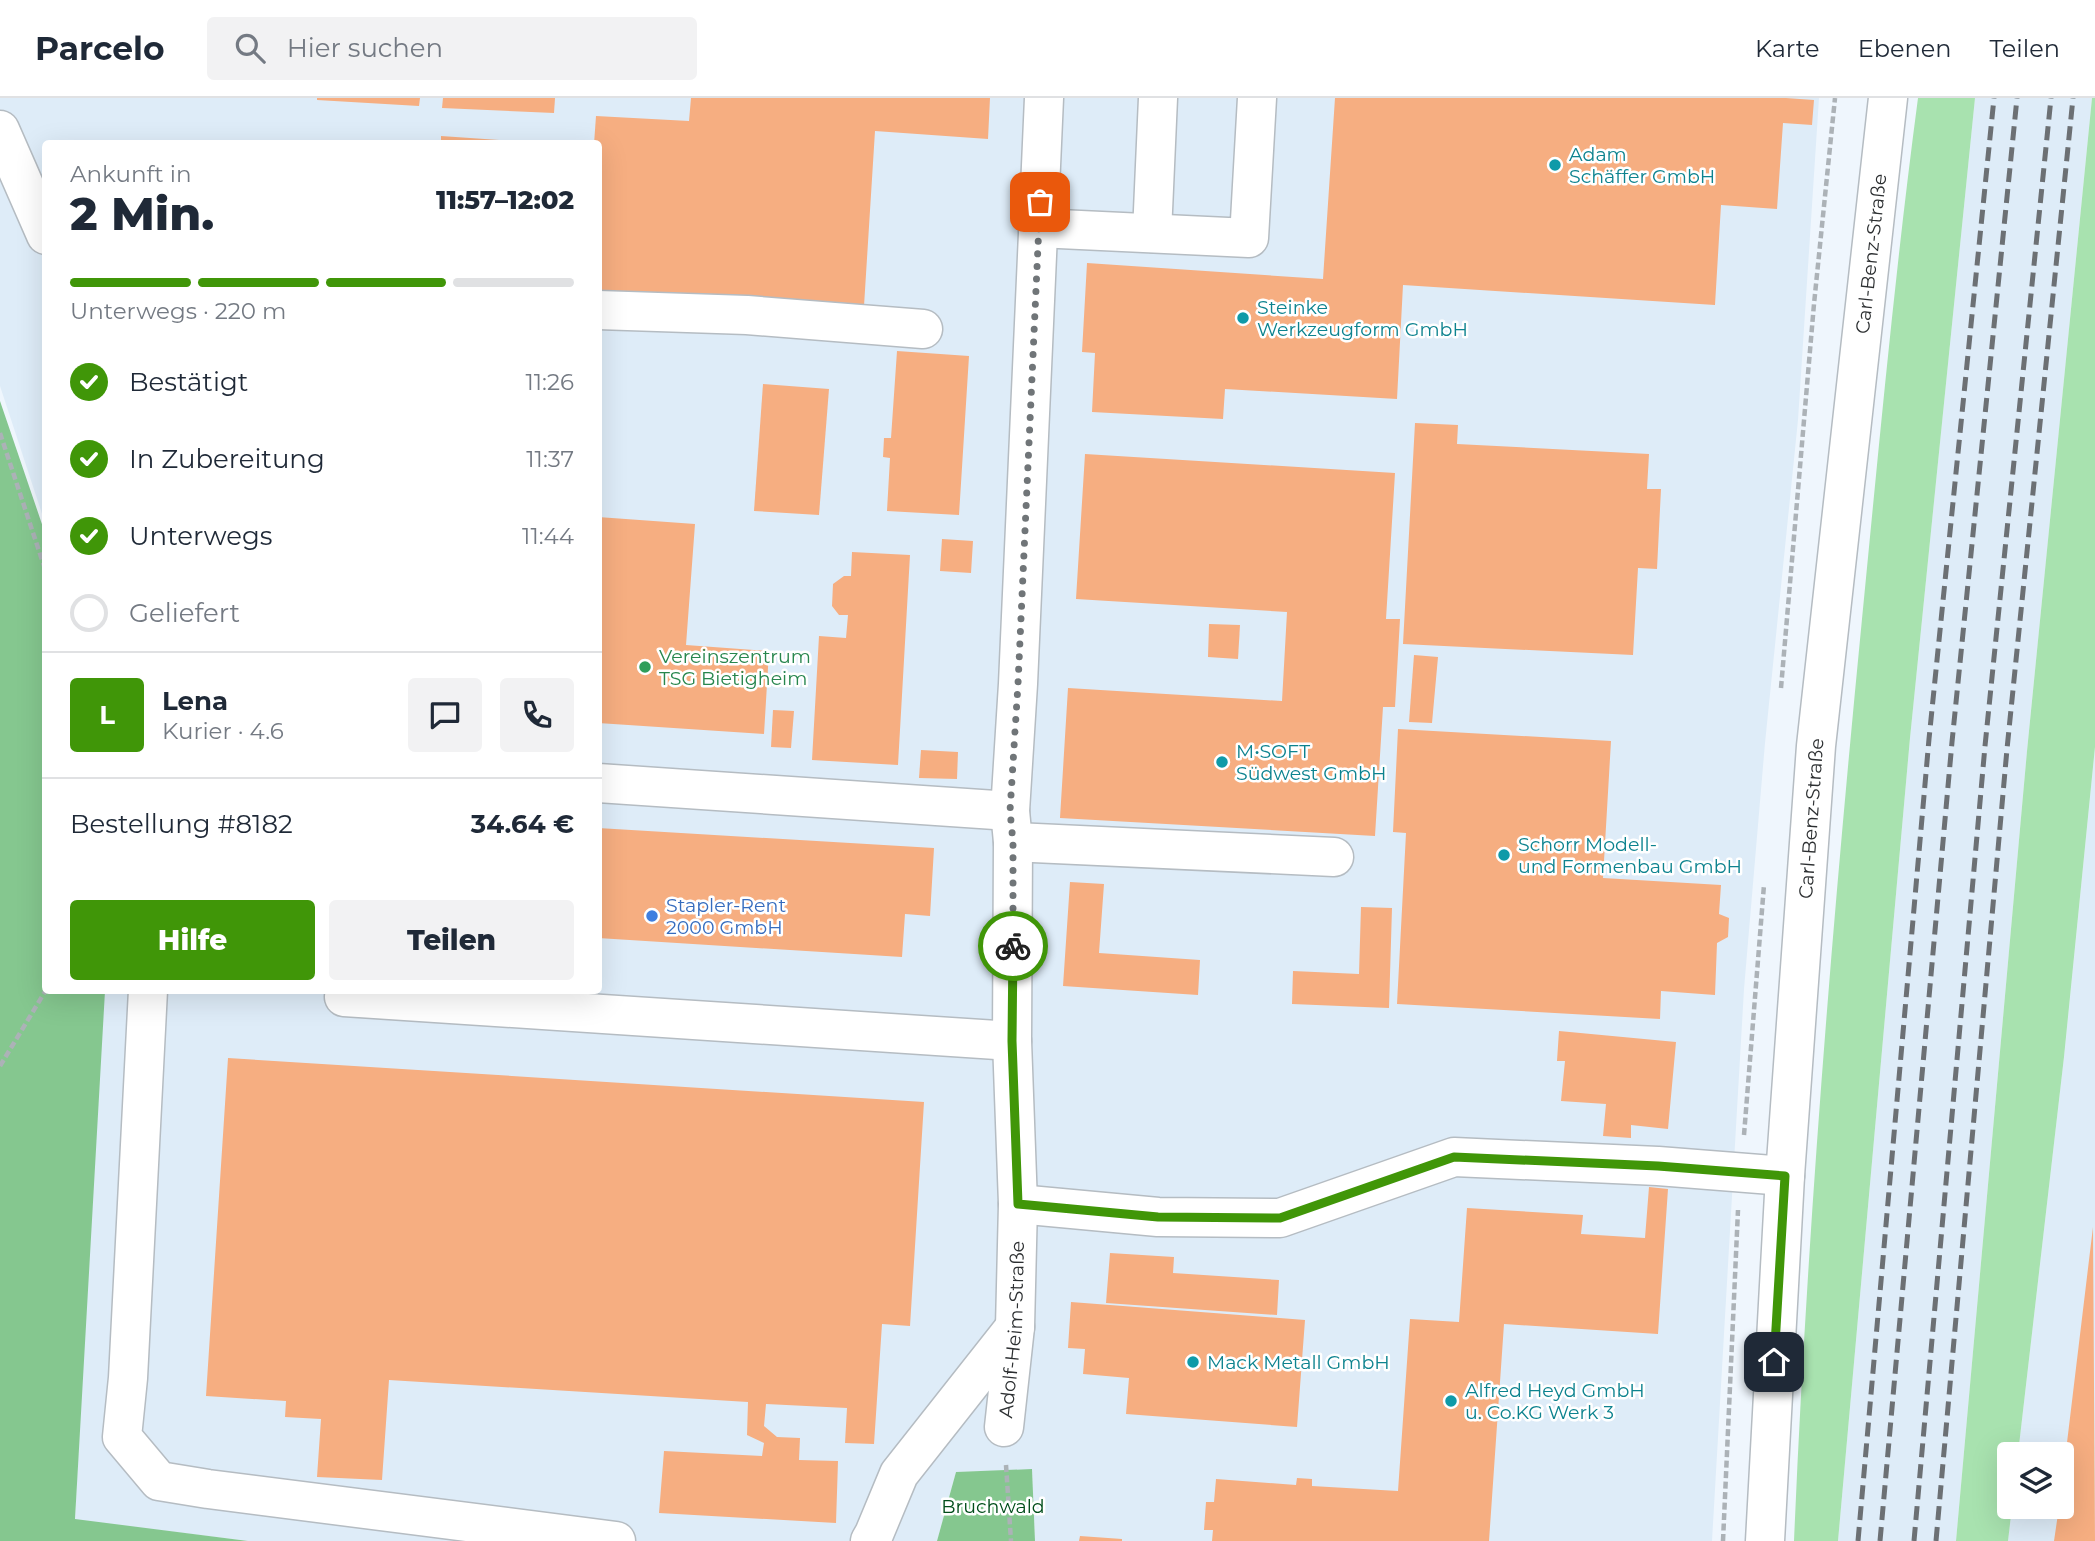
<!DOCTYPE html>
<html lang="de">
<head>
<meta charset="utf-8">
<style>
  :root { --surface:#fff; --page:#f2f2f3; --text:#1f2937; --muted:#747a83; --line:#e0e1e3; --accent:#409608 }
  body { margin:0; font-family:Montserrat,sans-serif; background:var(--page); color:var(--text); height:100vh; display:flex; flex-direction:column; font-size:26px; white-space:nowrap }
  * { box-sizing:border-box; margin:0 }
  p { font-size:23px; color:var(--muted) }
  .icon { flex:none; width:38px; height:38px; fill:none; stroke:currentColor; stroke-width:2; stroke-linecap:round; stroke-linejoin:round }
  .map { position:relative; flex:1; overflow:hidden }
  .drawer { position:absolute; left:42px; top:42px; width:560px; height:854px; display:flex; flex-direction:column; background:var(--surface); border-radius:7px; box-shadow:0 7px 28px #0002 }
  .drawer>* { flex:none }
  .buttons { position:absolute; left:1997px; top:1344px; display:grid; gap:14px }
  .buttons a { display:grid; place-items:center; width:77px; height:77px; border-radius:7px; background:var(--surface); box-shadow:0 7px 28px #0002; font-size:35px }
  .pin { position:absolute; display:grid; place-items:center; width:60px; height:60px; color:#fff; margin:-30px; border-radius:14px; box-shadow:0 4px 10px #0006 }
  .courier { position:absolute; display:grid; place-items:center; width:70px; height:70px; margin:-35px; border:5px solid #409608; border-radius:50%; background:#fff; color:#222; box-shadow:0 2px 9px #0007 }
  .overview em { font-style:normal; font-weight:800 }
  .overview div { display:flex; flex-direction:column-reverse }
  .overview { display:flex; align-items:center; justify-content:space-between; height:119px; padding:0 28px }
  h1 { font-size:46px; font-weight:800; line-height:52px }
  .bar { display:grid; grid-template-columns:repeat(4,1fr); gap:10px 7px; align-content:center; height:84px; padding:0 28px }
  .bar i { height:9px; border-radius:5px; background:var(--line) }
  .bar .on { background:var(--accent) }
  .bar p { grid-column:span 4 }
  .line { display:flex; align-items:center; gap:18px; padding:0 28px; border-top:2px solid var(--line) }
  .line div { flex:1 }
  .round { display:grid; place-items:center; flex:none; width:74px; height:74px; border-radius:7px; background:var(--page) }
  ol { padding:0 28px; list-style:none }
  li { display:flex; align-items:center; gap:21px; height:77px }
  li p { margin-inline-start:auto }
  li .icon { padding:7px; border-radius:50%; background:var(--accent); color:#fff; stroke-width:4 }
  li:last-child { color:var(--muted) }
  li i { width:38px; height:38px; border:4px solid var(--line); border-radius:50% }
  .button { display:flex; gap:14px; margin-top:auto; padding:14px 28px }
  .button a { flex:1; height:80px; border-radius:7px; background:var(--accent); color:#fff; font-size:28px; font-weight:800; line-height:80px; text-align:center }
  .button a+a { background:var(--page); color:var(--text) }
  header { display:flex; align-items:center; gap:42px; box-sizing:border-box; height:98px; padding:0 35px; background:var(--surface); border-bottom:2px solid var(--line) }
  header strong { font-size:33px }
  nav { display:flex; gap:38px; margin-inline-start:auto; font-size:24px }
  .search { width:490px; height:63px; background:var(--page); display:flex; align-items:center; gap:18px; box-sizing:border-box; padding:0 24px; border-radius:7px; color:var(--muted); font-size:26px }
  .map>svg:first-child { display:block }
</style>
</head>
<body>
<header>
<strong>Parcelo</strong>
<div class="search"><svg class="icon" aria-label="search" viewBox="0 0 24 24"><circle cx="10" cy="10" r="6"/><path d="M15 15l6 6"/></svg>Hier suchen</div>
<nav><a>Karte</a><a>Ebenen</a><a>Teilen</a></nav>
</header>
<div class="map">
<svg width="2095" height="1443" viewBox="0 0 2095 1443">
  <rect width="100%" height="100%" fill="#eff6fd"/>
  <g fill="#deecf8">
    <path d="M0 0H1819L1798 322 1765 645 1744 891 1712 1443H1035L1032 1372 956 1374 937 1443H248L75 1422 101 893 598 892V46H46L45 425 0 288Z"/>
    <path d="M1975 0H2092L2027 653 1956 1443H1838L1910 640Z"/>
    <path d="M2095 650V1443H2008L2012 1409H2062V1356H2018L2064 959Z"/>
  </g>
  <g fill="#a8e2af">
    <path d="M1918 0H1975L1910 640 1838 1443H1794C1807 1135 1832 828 1862 521 1879 347 1895 173 1918 0Z"/>
    <path d="M2092 0H2095V649L2064 959 2018 1356H2009V1409H2012L2008 1443H1956L2027 653Z"/>
  </g>
  <g fill="#85c78f">
    <path d="M0 303 45 435 46 892 105 893 75 1421 248 1443H0Z"/>
    <path d="M1032 1371 1035 1443H937L956 1374Z"/>
  </g>
  <g fill="#f6ae81">
    <path d="M317 0H420L419 8 317 2Z"/>
    <path d="M443 0H555L554 15 442 10Z"/>
    <path d="M691 0H990L988 41 875 33 864 208 598 193V46H594L596 18 689 23Z"/>
    <path d="M1335 0H1786L1814 2 1812 27 1783 25 1777 111 1721 107 1715 207 1403 187 1397 301 1225 291 1223 321 1092 314 1095 255 1082 254 1087 165 1323 181Z"/>
    <path d="M441 38 513 43V46H441Z"/>
    <path d="M897 253 969 258 959 417 887 413 890 360 883 359 884 340H891Z"/>
    <path d="M763 286 829 291 819 417 754 413Z"/>
    <path d="M1415 325 1458 327 1457 346 1649 356 1647 391H1661L1657 471 1638 470 1633 557 1403 546Z"/>
    <path d="M1085 356 1395 375 1386 521H1400L1395 609H1383L1375 738 1060 720 1068 590 1282 603 1287 514 1076 501Z"/>
    <path d="M598 419 695 426 686 547 769 553 764 636 598 625Z"/>
    <path d="M942 441 973 443 971 475 940 473Z"/>
    <path d="M852 454 910 457 898 667 812 662 819 538 846 540 848 517H839L832 508 833 486 844 478H851Z"/>
    <path d="M1209 526 1240 527 1238 561 1208 559Z"/>
    <path d="M1414 557 1438 559 1432 625 1409 624Z"/>
    <path d="M773 612 794 613 791 650 771 649Z"/>
    <path d="M1398 631 1611 643 1603 780 1721 787 1719 816 1729 820 1728 839 1717 845 1715 897 1661 893 1660 921 1397 906 1406 735 1393 734Z"/>
    <path d="M921 652 958 654 957 681 919 680Z"/>
    <path d="M598 730 934 750 930 818 905 816 902 859 598 840Z"/>
    <path d="M1070 784 1104 786 1099 855 1200 862 1198 897 1063 888Z"/>
    <path d="M1361 809 1392 810 1389 910 1292 906 1293 873 1359 876Z"/>
    <path d="M1559 933 1676 944 1668 1031 1631 1027V1040L1603 1038 1606 1006 1561 1003 1565 963H1557Z"/>
    <path d="M228 960 924 1004 910 1228 882 1226 874 1346 845 1345 847 1310 766 1306 764 1328 777 1339 800 1340 799 1362 838 1363 836 1425 659 1415 664 1353 762 1358 764 1345 747 1337 748 1304 389 1282 382 1382 317 1379 321 1321 285 1319 286 1303 206 1298Z"/>
    <path d="M1649 1089 1668 1091 1658 1236 1504 1226 1489 1443H1212L1213 1432H1204L1206 1404H1214L1216 1381 1296 1387 1297 1380 1312 1381V1388L1398 1393 1410 1221 1459 1224 1467 1110 1583 1117 1581 1136 1645 1140Z"/>
    <path d="M2093 1129 2095 1443H2054L2059 1409H2062V1386Z"/>
    <path d="M1110 1155 1174 1159 1173 1175 1279 1182 1277 1217 1106 1205Z"/>
    <path d="M1071 1204 1305 1222 1297 1329 1126 1316 1129 1280 1083 1276 1085 1251 1068 1250Z"/>
    <path d="M1080 1438 1122 1441V1443H1079Z"/>
  </g>
  <g fill="none" stroke-linecap="round" stroke-linejoin="round">
    <g stroke="#b5bcc2" stroke-width="41">
      <g id="minor">
        <path d="M0 32 46 137"/>
        <path d="M1038 130 1249 140 1257 0"/>
        <path d="M1152 135 1158 0"/>
        <path d="M598 212 747 217 923 231"/>
        <path d="M598 685 1010 713"/>
        <path d="M1013 744 1334 759"/>
        <path d="M148 892 128 1280 122 1339 159 1383 208 1391 616 1443"/>
        <path d="M345 892 344 899 1012 943"/>
        <path d="M1018 1106 1158 1119 1280 1120 1454 1059 1658 1068 1785 1078"/>
        <path id="s1" d="M1004 1329 1015 1229 1018 1106 1012 943 1013 744 1010 713 1018 586 1044 0"/>
        <path d="M870 1443 874 1436 899 1376 1015 1229"/>
        <path id="s2" d="M1765 1443 1785 1078 1816 648 1888 0"/>
      </g>
    </g>
    <g stroke="#acb2b7" stroke-width="4.5" stroke-dasharray="7 3.5" stroke-linecap="butt">
      <path d="M0 335 46 474"/>
      <path d="M1781 590 1814 206 1835 0"/>
      <path d="M0 968 46 892"/>
      <path d="M1744 1037 1764 787"/>
      <path d="M1006 1367 1011 1443"/>
      <path d="M1723 1443 1738 1112"/>
    </g>
    <use href="#minor" stroke="#fff" stroke-width="38"/>
    <g stroke="#6c7074" stroke-width="5" stroke-dasharray="14 7" stroke-linecap="butt">
      <path d="M1858 1443 1929 641 1994 0"/>
      <path d="M1880 1443 1952 644 2017 0"/>
      <path d="M1914 1443 1985 648 2051 0"/>
      <path d="M1936 1443 2007 651 2073 0"/>
    </g>
  </g>
  <g fill="none" stroke-linecap="round" stroke-linejoin="round">
    <path stroke="#707578" stroke-width="7" stroke-dasharray="0 12.6" d="M1013 848V744L1010 713 1018 586 1040 104"/>
    <path stroke="#409608" stroke-width="9" d="M1013 848 1012 943 1018 1106 1158 1119 1280 1120 1454 1059 1658 1068 1785 1078 1774 1264"/>
  </g>
  <g fill="#0f9aa8" stroke="#fff" stroke-width="2.5">
    <circle cx="1555" cy="67" r="7"/>
    <circle cx="1243" cy="220" r="7"/>
    <circle cx="1222" cy="664" r="7"/>
    <circle cx="1504" cy="757" r="7"/>
    <circle cx="1193" cy="1264" r="7"/>
    <circle cx="1451" cy="1303" r="7"/>
  </g>
  <circle fill="#2e9e5b" stroke="#fff" stroke-width="2.5" cx="645" cy="569" r="7"/>
  <circle fill="#3f7fe0" stroke="#fff" stroke-width="2.5" cx="652" cy="818" r="7"/>
  <g text-anchor="middle" dominant-baseline="central" stroke-width="5" stroke-linejoin="round" paint-order="stroke">
    <g font-size="19" fill="#0d838f" stroke="#fff" text-anchor="start">
      <text x="1569" y="56">Adam<tspan x="1569" dy="22">Schäffer GmbH</tspan></text>
      <text x="1257" y="209">Steinke<tspan x="1257" dy="22">Werkzeugform GmbH</tspan></text>
      <text x="1236" y="653">M•SOFT<tspan x="1236" dy="22">Südwest GmbH</tspan></text>
      <text x="1518" y="746">Schorr Modell-<tspan x="1518" dy="22">und Formenbau GmbH</tspan></text>
      <text x="1207" y="1264">Mack Metall GmbH</text>
      <text x="1465" y="1292">Alfred Heyd GmbH<tspan x="1465" dy="22">u. Co.KG Werk 3</tspan></text>
    </g>
    <g font-size="19" fill="#2c2f31" stroke="#fff">
      <text stroke="none"><textPath href="#s2" startOffset="1292">Carl-Benz-Straße</textPath></text>
      <text stroke="none"><textPath href="#s2" startOffset="724">Carl-Benz-Straße</textPath></text>
      <text stroke="none"><textPath href="#s1" startOffset="98">Adolf-Heim-Straße</textPath></text>
    </g>
    <g font-size="19" fill="#27864d" stroke="#fff" text-anchor="start">
      <text x="659" y="558">Vereinszentrum<tspan x="659" dy="22">TSG Bietigheim</tspan></text>
    </g>
    <g font-size="19" fill="#366cbe" stroke="#fff" text-anchor="start">
      <text x="666" y="807">Stapler-Rent<tspan x="666" dy="22">2000 GmbH</tspan></text>
    </g>
    <g font-size="19" fill="#004d1a" stroke="#fff">
      <text x="993" y="1408">Bruchwald</text>
    </g>
  </g>
</svg>
<div class="buttons">
<a><svg class="icon" aria-label="layers" viewBox="0 0 24 24"><path d="M12 4l9 5-9 5-9-5zM3 14l9 5 9-5"/></svg></a>
</div>
<div class="pin" style="left:1040px;top:104px;background:#ea580c"><svg class="icon" aria-label="bag" viewBox="0 0 24 24"><path d="M5 8h14l-1 12H6zM9 8a3 3 0 0 1 6 0"/></svg></div>
<div class="pin" style="left:1774px;top:1264px;background:#1f2937"><svg class="icon" aria-label="home" viewBox="0 0 24 24"><path d="M3 11l9-7 9 7M6 9v11h12V9"/></svg></div>
<div class="courier" style="left:1013px;top:848px"><svg class="icon" aria-label="bike" viewBox="0 0 24 24"><circle cx="6" cy="16" r="4"/><circle cx="18" cy="16" r="4"/><path d="M6 16l4-8h5l3 8M10 8l3 8H6M13 5h3"/></svg></div>
<section class="drawer">
<div class="overview"><div><h1>2 Min.</h1><p>Ankunft in</p></div><em>11:57–12:02</em></div>
<div class="bar"><i class="on"></i><i class="on"></i><i class="on"></i><i></i><p>Unterwegs · 220 m</p></div>
<ol>
<li><svg class="icon" aria-label="check" viewBox="0 0 24 24"><path d="M5 12l5 5 9-10"/></svg>Bestätigt<p>11:26</p></li>
<li><svg class="icon" aria-label="check" viewBox="0 0 24 24"><path d="M5 12l5 5 9-10"/></svg>In Zubereitung<p>11:37</p></li>
<li><svg class="icon" aria-label="check" viewBox="0 0 24 24"><path d="M5 12l5 5 9-10"/></svg>Unterwegs<p>11:44</p></li>
<li><i></i>Geliefert</li>
</ol>
<div class="line" style="height:126px"><b class="round" style="background:var(--accent);color:#fff">L</b><div><b>Lena</b><p>Kurier · 4.6</p></div><a class="round"><svg class="icon" aria-label="chat" viewBox="0 0 24 24"><path d="M4 5h16v11H9l-5 4z"/></svg></a><a class="round"><svg class="icon" aria-label="phone" viewBox="0 0 24 24"><path d="M5 4h4l2 5-3 2q2 4 5 5l2-3 5 2v4C11 20 4 13 5 4z"/></svg></a></div>
<div class="line" style="height:91px"><div>Bestellung #8182</div><b>34.64 €</b></div>
<div class="button"><a>Hilfe</a><a>Teilen</a></div>
</section>
</div>
</body>
</html>
